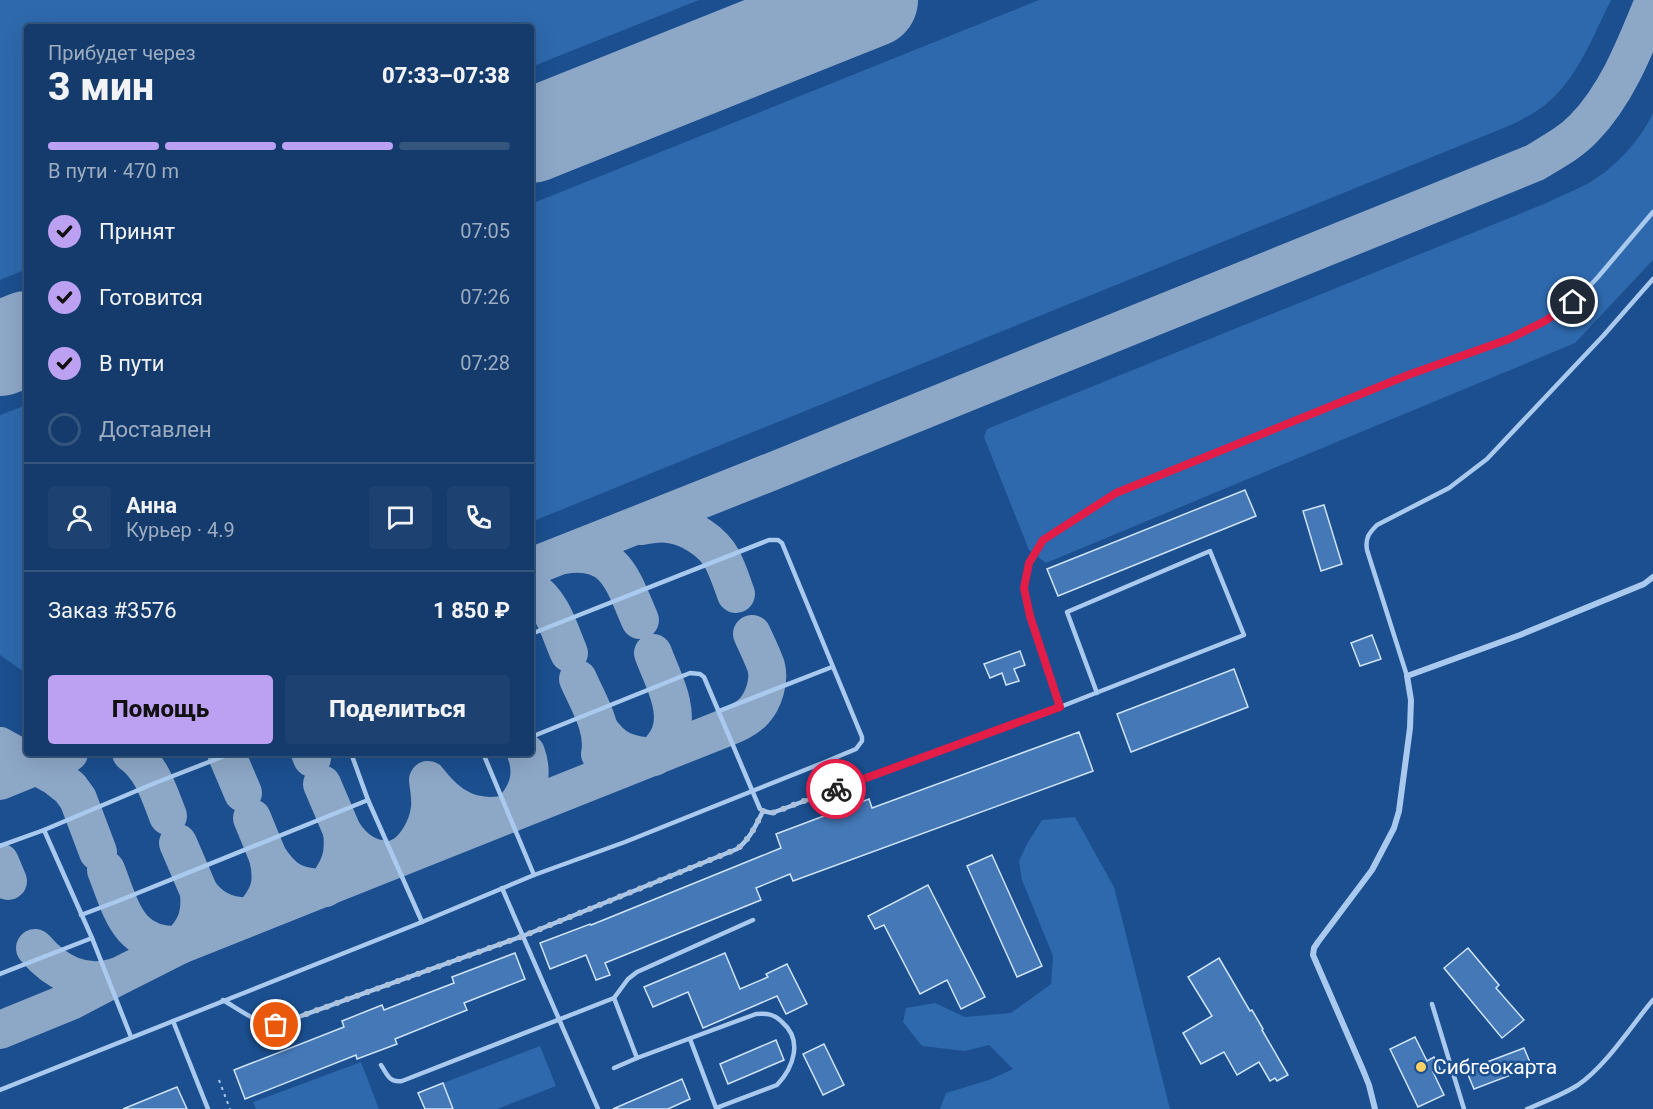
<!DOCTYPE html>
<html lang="ru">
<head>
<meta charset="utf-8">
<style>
  :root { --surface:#143b6b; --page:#1d4271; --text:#f1f3f6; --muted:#9dadc1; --line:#33557e; --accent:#bca0f2 }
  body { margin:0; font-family:Roboto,sans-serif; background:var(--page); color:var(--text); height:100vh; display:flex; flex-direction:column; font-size:22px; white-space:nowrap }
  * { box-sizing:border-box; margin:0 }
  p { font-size:20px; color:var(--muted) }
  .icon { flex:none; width:33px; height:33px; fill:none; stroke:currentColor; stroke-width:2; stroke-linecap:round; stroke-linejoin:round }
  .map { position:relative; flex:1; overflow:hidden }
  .side { position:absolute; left:24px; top:24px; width:510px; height:732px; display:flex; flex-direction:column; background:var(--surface); border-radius:6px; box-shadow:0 6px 24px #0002,0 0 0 2px var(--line) }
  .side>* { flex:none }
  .pin { position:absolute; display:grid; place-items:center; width:51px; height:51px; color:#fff; margin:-26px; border:3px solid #fff; border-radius:50%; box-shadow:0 2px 6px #0007 }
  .courier { position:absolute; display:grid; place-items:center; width:60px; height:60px; margin:-30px; border:4px solid #e11d48; border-radius:50%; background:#fff; color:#222; box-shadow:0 2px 8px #0007 }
  .overview em { font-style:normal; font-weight:800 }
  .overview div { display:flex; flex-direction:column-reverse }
  .overview { display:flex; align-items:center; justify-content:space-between; height:102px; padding:0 24px }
  h1 { font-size:39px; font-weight:800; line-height:45px }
  .bar { display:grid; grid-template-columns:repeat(4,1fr); gap:9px 6px; align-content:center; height:72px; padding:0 24px }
  .bar i { height:8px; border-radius:4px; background:var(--line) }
  .bar .selected { background:var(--accent) }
  .bar p { grid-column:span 4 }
  .line { display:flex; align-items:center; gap:15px; padding:0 24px; border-top:2px solid var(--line) }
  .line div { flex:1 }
  .round { display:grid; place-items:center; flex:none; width:63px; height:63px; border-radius:6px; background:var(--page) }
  ol { padding:0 24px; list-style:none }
  li { display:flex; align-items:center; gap:18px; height:66px }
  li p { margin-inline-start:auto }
  li .icon { padding:6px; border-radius:50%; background:var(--accent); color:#111; stroke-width:4 }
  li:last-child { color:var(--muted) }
  li i { width:33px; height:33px; border:3px solid var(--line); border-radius:50% }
  .button { display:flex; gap:12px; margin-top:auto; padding:12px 24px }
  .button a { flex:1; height:69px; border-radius:6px; background:var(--accent); color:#111; font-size:24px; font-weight:800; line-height:69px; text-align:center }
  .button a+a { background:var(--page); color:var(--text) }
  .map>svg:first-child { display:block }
</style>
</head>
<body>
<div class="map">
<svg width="1653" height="1109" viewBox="0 0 1653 1109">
  <rect width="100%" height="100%" fill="#1b4f8f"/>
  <g fill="#2e69ad">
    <path d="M0 0H699L531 67V27H27V269L0 280Z"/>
    <path d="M1039 0H1611C1594 34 1579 74 1551 100 1539 111 1525 118 1511 125L531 522V204Z"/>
    <path d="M1653 113V260L1575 343 1046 563 1029 550 984 437 987 429 1544 204C1558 197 1573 191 1587 184 1615 168 1639 142 1653 113Z"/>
    <path d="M27 405V674L0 655V415Z"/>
    <path d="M1075 817 1114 887 1170 1109H940L946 1093 989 1080 1013 1069 989 1045 965 1051 922 1046 903 1022 906 1008 935 1003 965 1017 1011 1013 1051 984 1053 956 1022 880 1019 861 1027 844 1042 820Z"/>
    <path d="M540 1046 556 1086 497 1109H453L443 1083Z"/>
    <path d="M361 1062 379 1109H256L253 1102Z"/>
  </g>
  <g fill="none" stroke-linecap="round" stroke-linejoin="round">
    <g stroke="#8da7c7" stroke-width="38">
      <path d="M641 526C650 525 659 522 669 524 689 526 713 542 722 559 728 570 732 583 736 594"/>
      <path d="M563 555C615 546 623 581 640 620"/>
      <path d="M531 567 763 475 1534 163C1552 152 1570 143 1584 128 1617 94 1635 47 1653 3"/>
      <path d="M531 589C553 604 559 630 569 653"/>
      <path d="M578 679C588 702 605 728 600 754"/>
      <path d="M599 729C614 751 628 755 654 757 660 750 667 743 670 734 680 708 662 678 653 653"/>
      <path d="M0 746 56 777 70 788 78 799 98 852"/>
      <path d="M131 753C152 768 159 793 168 816"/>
      <path d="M226 753 243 793"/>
      <path d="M310 753 312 758"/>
      <path d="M0 781 69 753"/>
      <path d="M322 784 342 831"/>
      <path d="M252 818 268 857"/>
      <path d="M178 843 199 892"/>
      <path d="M0 862 8 881"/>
      <path d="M106 870C122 911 128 947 180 945 196 928 201 916 199 892 212 911 230 918 252 916 270 896 274 883 268 857 284 881 296 888 325 888 340 868 345 856 342 831 353 848 365 858 386 860 388 860 394 860 395 859 415 853 428 827 430 808 431 798 429 789 428 780 450 809 473 821 509 814 526 797 535 777 526 753"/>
      <path d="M35 948C55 972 84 987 115 977"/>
      <path d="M0 1030 71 1001 115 978 180 945 725 728C735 724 747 719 754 711 764 700 770 680 766 666 762 655 757 645 752 634"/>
    </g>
    <g stroke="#8da7c7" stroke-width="94">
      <path d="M531 136 871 0"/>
      <path d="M0 349 27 338"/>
    </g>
  </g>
  <g fill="#4478b7" stroke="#cfe3fa" stroke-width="1.5">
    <path d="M1245 490 1256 516 1058 596 1047 569Z"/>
    <path d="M1324 505 1342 564 1321 571 1303 511Z"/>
    <path d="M1372 635 1381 659 1360 666 1351 643Z"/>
    <path d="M1020 651 1025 665 1014 669 1019 681 1006 685 1002 673 990 678 984 664Z"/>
    <path d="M1234 669 1248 707 1131 752 1117 714Z"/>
    <path d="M1079 732 1093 771 793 881 790 874 756 888 761 900 605 963 610 975 596 980 586 955 550 969 540 943 590 924 591 925 781 848 776 834 869 799 872 808Z"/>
    <path d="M992 855 1042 966 1017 977 967 866Z"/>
    <path d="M928 885 985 997 961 1009 947 980 920 994 884 925 875 929 868 916Z"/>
    <path d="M1468 948 1499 985 1496 988 1524 1020 1502 1038 1444 968Z"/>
    <path d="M515 953 525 979 464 1003 467 1010 395 1039 397 1044 357 1059 356 1055 245 1099 234 1070 344 1027 342 1021 382 1005 384 1010 454 983 452 977Z"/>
    <path d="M725 953 740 989 768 977 766 974 787 964 807 1004 786 1014 777 996 703 1028 688 992 653 1007 644 987Z"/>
    <path d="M1219 958 1250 1011 1252 1010 1263 1029 1262 1030 1288 1075 1277 1081 1275 1078 1270 1081 1259 1062 1237 1075 1224 1052 1201 1064 1183 1033 1212 1016 1188 977Z"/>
    <path d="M1415 1037 1427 1061 1434 1057 1440 1069 1433 1072 1444 1095 1418 1107 1390 1049Z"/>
    <path d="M776 1040 784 1060 728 1084 720 1064Z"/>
    <path d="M824 1044 844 1085 823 1095 803 1054Z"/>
    <path d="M1524 1048 1532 1067 1474 1089 1466 1070Z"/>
    <path d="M682 1079 690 1099 668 1109H613Z"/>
    <path d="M443 1083 453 1109H425L418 1093Z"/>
    <path d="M177 1087 187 1109H123Z"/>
  </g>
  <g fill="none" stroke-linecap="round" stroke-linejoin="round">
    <path stroke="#a9c9ee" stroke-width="2" stroke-dasharray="3 4.5" stroke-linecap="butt" d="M219 1080 230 1109"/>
    <g stroke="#a9c9ee" stroke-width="4.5">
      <path d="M1407 676 1367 550C1365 538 1369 533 1377 525L1449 488 1487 459 1603 336 1653 279"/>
      <path d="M1097 693 1067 612 1210 551 1244 635 1060 707 1030 616 1025 588 1029 563 1043 540 1116 493 1408 375 1509 339 1530 330 1562 310 1583 293 1598 277 1653 212"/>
      <path d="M719 711 832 667"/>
      <path d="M531 737 690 673 700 674 704 677 760 809 763 811 772 813 1060 707"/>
      <path d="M351 753 368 800"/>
      <path d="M483 753 534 875"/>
      <path d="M0 846 44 830"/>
      <path d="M502 888 598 1109"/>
      <path d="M81 915 118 901 368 800 422 922"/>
      <path d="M0 974 92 938"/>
      <path d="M614 998 637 1058 756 1014C767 1013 774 1014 782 1022 803 1040 794 1067 777 1085L716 1108 690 1039"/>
      <path d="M223 1000C240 1010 256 1023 276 1025L523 936 737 849C750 839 756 825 763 811"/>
      <path d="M1432 1004 1464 1109"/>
      <path d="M173 1021 208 1109"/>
      <path d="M131 1037 92 938 44 830 155 783 232 753"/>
      <path d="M381 1065C387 1074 389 1083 402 1081L614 998 628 979 637 972 753 920"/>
      <path d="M614 1068 637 1058"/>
      <path d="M0 1090 422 922 534 875 625 842 820 764 856 749 862 741V737L782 543 778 540H769L531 634"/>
      <path d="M1527 1109C1544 1102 1562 1095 1578 1085 1606 1066 1631 1026 1653 1000"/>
    </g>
    <path stroke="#a9c9ee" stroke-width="6" d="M1375 1109 1369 1085 1363 1070 1313 955 1314 948 1318 942 1372 870 1394 828 1399 811 1410 728 1411 700 1407 676 1520 635 1644 584 1653 577"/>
  </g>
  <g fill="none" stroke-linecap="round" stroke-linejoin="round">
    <path stroke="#afc1d8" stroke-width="6" stroke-dasharray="0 10.8" d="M276 1025 523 936 737 849C750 839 756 825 763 811L772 813 836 789"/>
    <path stroke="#e11d48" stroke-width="8" d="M836 789 1060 707 1030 616 1024 588 1029 563 1043 540 1116 493 1408 375 1509 339 1545 321 1573 302"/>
  </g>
  <circle fill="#ffd166" stroke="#1b4f8f" stroke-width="2" cx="1421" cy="1067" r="6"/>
  <g text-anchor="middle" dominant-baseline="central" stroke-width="5" stroke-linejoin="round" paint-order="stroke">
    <g font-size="21" fill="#fff" stroke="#1b4f8f" text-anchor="start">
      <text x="1433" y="1067">Сибгеокарта</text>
    </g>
  </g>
</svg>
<div class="pin" style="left:276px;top:1025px;background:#ea580c"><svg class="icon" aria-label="bag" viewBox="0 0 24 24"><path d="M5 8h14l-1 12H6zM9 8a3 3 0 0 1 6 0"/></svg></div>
<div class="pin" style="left:1573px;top:302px;background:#1f2937"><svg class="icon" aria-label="home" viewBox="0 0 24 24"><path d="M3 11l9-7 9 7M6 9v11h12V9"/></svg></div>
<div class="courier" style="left:836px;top:789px"><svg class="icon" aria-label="bike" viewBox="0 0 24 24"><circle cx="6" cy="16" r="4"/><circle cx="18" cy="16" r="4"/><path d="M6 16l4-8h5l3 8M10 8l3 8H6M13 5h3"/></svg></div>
<section class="side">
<div class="overview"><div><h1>3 мин</h1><p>Прибудет через</p></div><em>07:33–07:38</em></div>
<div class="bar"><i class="selected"></i><i class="selected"></i><i class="selected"></i><i></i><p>В пути · 470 m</p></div>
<ol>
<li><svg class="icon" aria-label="check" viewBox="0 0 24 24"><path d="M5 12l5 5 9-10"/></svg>Принят<p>07:05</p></li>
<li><svg class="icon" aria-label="check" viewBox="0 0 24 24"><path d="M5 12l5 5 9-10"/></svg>Готовится<p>07:26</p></li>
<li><svg class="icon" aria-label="check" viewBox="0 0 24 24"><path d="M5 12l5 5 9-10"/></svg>В пути<p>07:28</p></li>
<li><i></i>Доставлен</li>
</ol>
<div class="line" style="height:108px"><a class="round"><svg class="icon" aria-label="person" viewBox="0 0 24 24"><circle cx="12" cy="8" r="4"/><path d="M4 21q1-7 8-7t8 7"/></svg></a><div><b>Анна</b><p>Курьер · 4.9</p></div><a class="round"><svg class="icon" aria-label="chat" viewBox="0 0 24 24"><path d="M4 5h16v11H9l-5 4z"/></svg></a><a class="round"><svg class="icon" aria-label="phone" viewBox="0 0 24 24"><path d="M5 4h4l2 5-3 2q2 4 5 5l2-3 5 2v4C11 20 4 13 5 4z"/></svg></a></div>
<div class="line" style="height:78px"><div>Заказ #3576</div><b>1 850 ₽</b></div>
<div class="button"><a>Помощь</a><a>Поделиться</a></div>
</section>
</div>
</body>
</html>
